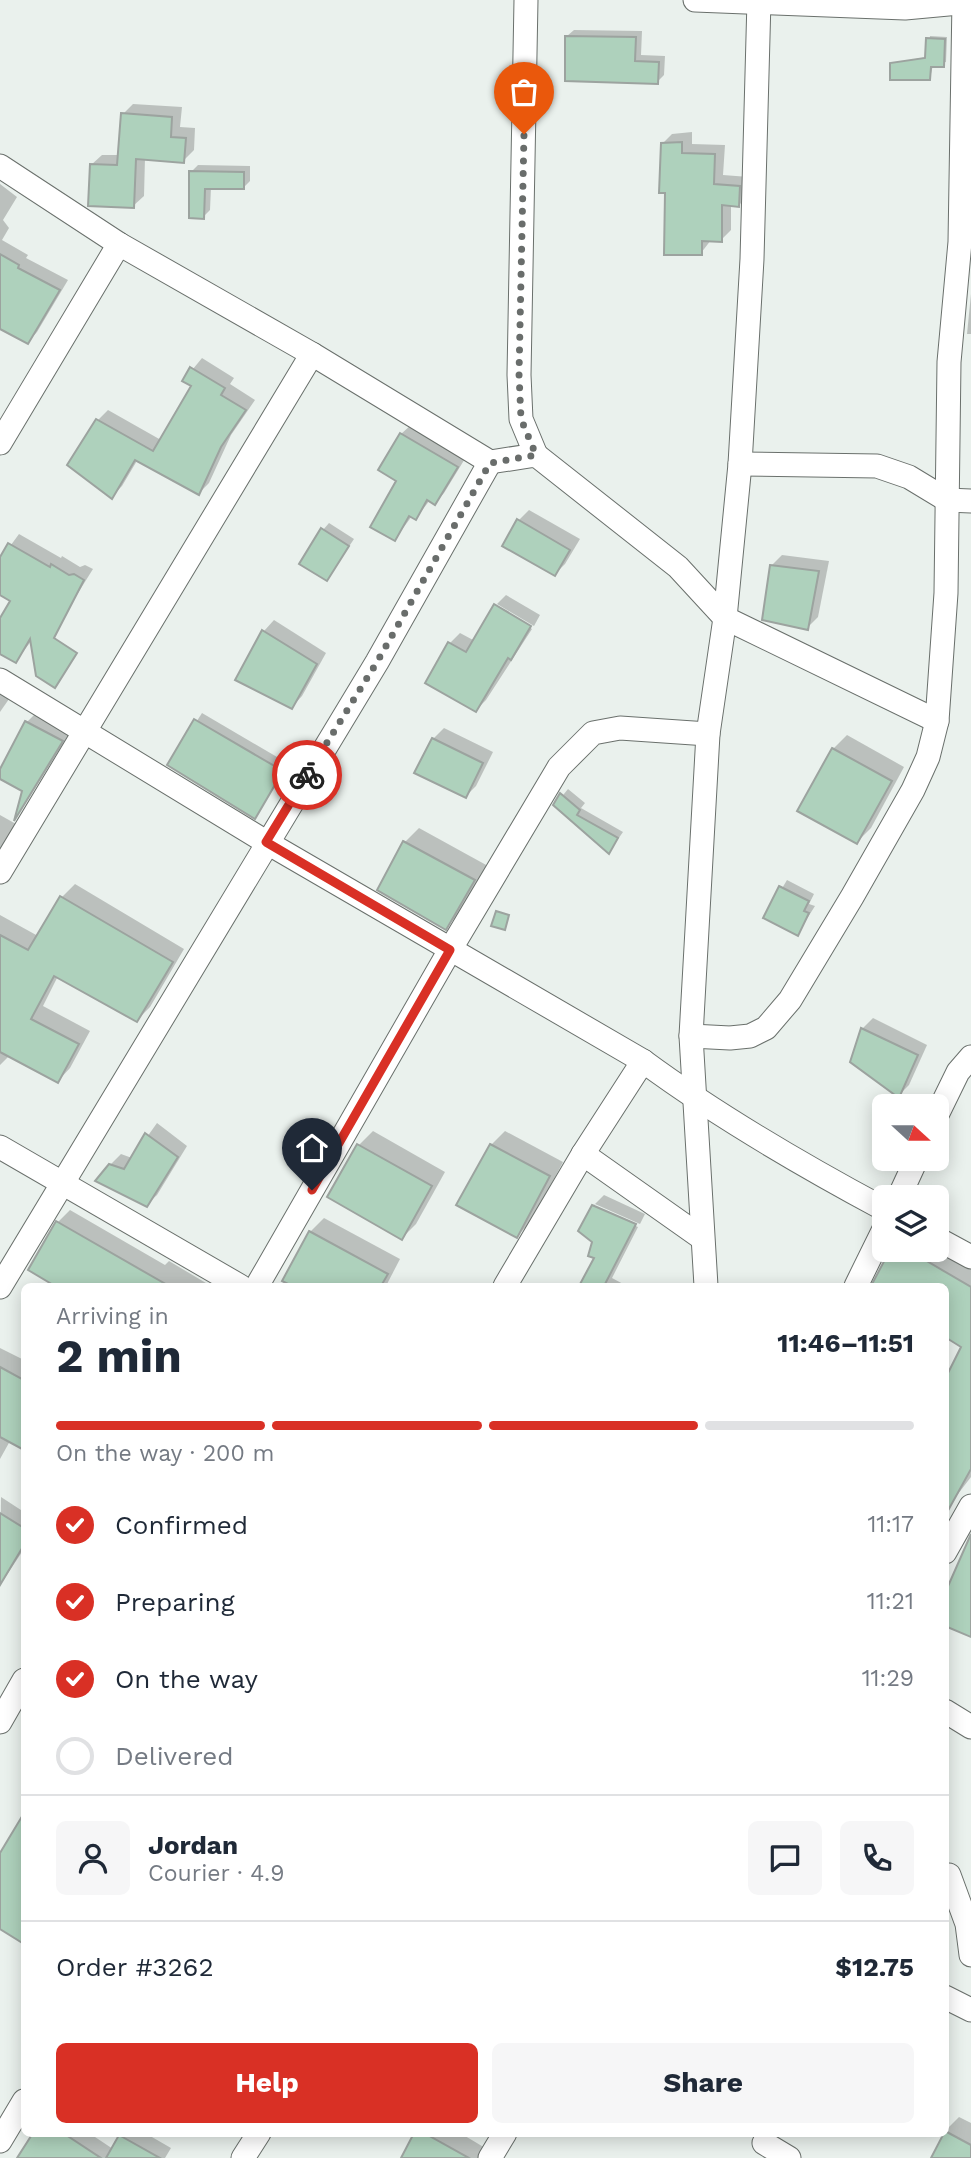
<!DOCTYPE html>
<html lang="en">
<head>
<meta charset="utf-8">
<style>
  :root { --surface:#fff; --page:#f6f6f7; --text:#1f2937; --muted:#747a83; --line:#e0e1e3; --accent:#d93025 }
  body { margin:0; font-family:"Work Sans",sans-serif; background:var(--page); color:var(--text); height:100vh; display:flex; flex-direction:column; font-size:26px; white-space:nowrap }
  * { box-sizing:border-box; margin:0 }
  p { font-size:23px; color:var(--muted) }
  .icon { flex:none; width:38px; height:38px; fill:none; stroke:currentColor; stroke-width:2; stroke-linecap:round; stroke-linejoin:round }
  .map { position:relative; flex:1; overflow:hidden }
  .panel { position:absolute; left:21px; top:1283px; width:928px; height:854px; display:flex; flex-direction:column; background:var(--surface); border-radius:10px; box-shadow:0 4px 18px #0003 }
  .panel>* { flex:none }
  .needle { width:46px; rotate:111deg }
  .controls { position:absolute; left:872px; top:1094px; display:grid; gap:14px }
  .controls a { display:grid; place-items:center; width:77px; height:77px; border-radius:10px; background:var(--surface); box-shadow:0 4px 18px #0003; font-size:35px }
  .pin { position:absolute; display:grid; place-items:center; width:60px; height:60px; color:#fff; margin:-72px -30px; border-radius:50% 50% 50% 0; rotate:-45deg; box-shadow:0 0 7px #0007 }
  .pin .icon { rotate:45deg }
  .courier { position:absolute; display:grid; place-items:center; width:70px; height:70px; margin:-35px; border:5px solid #d93025; border-radius:50%; background:#fff; color:#222; box-shadow:0 2px 9px #0007 }
  .overview em { font-style:normal; font-weight:700 }
  .overview div { display:flex; flex-direction:column-reverse }
  .overview { display:flex; align-items:center; justify-content:space-between; height:119px; padding:0 35px }
  h1 { font-size:46px; font-weight:700; line-height:52px }
  .bar { display:grid; grid-template-columns:repeat(4,1fr); gap:10px 7px; align-content:center; height:84px; padding:0 35px }
  .bar i { height:9px; border-radius:5px; background:var(--line) }
  .bar .current { background:var(--accent) }
  .bar p { grid-column:span 4 }
  .line { display:flex; align-items:center; gap:18px; padding:0 35px; border-top:2px solid var(--line) }
  .line div { flex:1 }
  .round { display:grid; place-items:center; flex:none; width:74px; height:74px; border-radius:10px; background:var(--page) }
  ol { padding:0 35px; list-style:none }
  li { display:flex; align-items:center; gap:21px; height:77px }
  li p { margin-inline-start:auto }
  li .icon { padding:7px; border-radius:50%; background:var(--accent); color:#fff; stroke-width:4 }
  li:last-child { color:var(--muted) }
  li i { width:38px; height:38px; border:4px solid var(--line); border-radius:50% }
  .action { display:flex; gap:14px; margin-top:auto; padding:14px 35px }
  .action a { flex:1; height:80px; border-radius:10px; background:var(--accent); color:#fff; font-size:28px; font-weight:700; line-height:80px; text-align:center }
  .action a+a { background:var(--page); color:var(--text) }
  .map>svg:first-child { display:block }
</style>
</head>
<body>
<div class="map">
<svg width="971" height="2158" viewBox="0 0 971 2158">
  <rect width="100%" height="100%" fill="#eaf1ed"/>
  <g fill="#0003">
    <path d="M574 30 642 31 641 55 665 56 664 75 657 82 567 36Z"/>
    <path d="M930 36 947 37 946 62 933 65 930 78 892 63 927 57Z"/>
    <path d="M133 104 182 107 180 127 195 128 194 150 183 161 145 158 144 196 133 206 91 165 102 155H119L123 114Z"/>
    <path d="M692 132V144L725 145 723 175 749 177V195L739 205 731 204V230L721 240H711L701 253 666 191 662 144 672 134Z"/>
    <path d="M198 165 250 166V181L243 188 211 187 210 210 203 217 191 172Z"/>
    <path d="M0 184 17 197 3 220 9 228 2 240 28 255 26 258 68 280 37 332 28 342 0 327Z"/>
    <path d="M971 294V334H967Z"/>
    <path d="M202 358 234 378 230 384 255 400 231 435 209 483 199 493 138 459 122 486 112 496 98 420 108 410 161 440 193 385 184 380Z"/>
    <path d="M411 425 466 457 444 493 435 503 430 500 416 518 412 516 395 539 398 481 380 470 401 434Z"/>
    <path d="M529 510 580 539 565 564 555 574 519 520Z"/>
    <path d="M329 523 354 539 327 579 323 530Z"/>
    <path d="M19 534 61 558 62 556 80 567 85 565 93 569 43 649 32 640 16 661 0 652V622L12 600 0 593V560Z"/>
    <path d="M782 555 829 561 818 617 807 628 771 566Z"/>
    <path d="M506 595 540 615 534 626 497 604Z"/>
    <path d="M496 605 532 629 486 700 476 710 450 643 460 633 475 641Z"/>
    <path d="M274 620 326 653 302 696 292 707 237 679 264 631Z"/>
    <path d="M0 693 9 699 0 712Z"/>
    <path d="M37 712 71 731 18 815 25 790 0 777V773L27 722Z"/>
    <path d="M202 713 289 764 255 817 169 765Z"/>
    <path d="M444 728 493 752 476 786 466 796 433 739Z"/>
    <path d="M847 735 904 767 871 828 857 842 833 749Z"/>
    <path d="M568 789 585 803 581 808 623 832 609 852 555 805Z"/>
    <path d="M0 815 16 824 0 851Z"/>
    <path d="M419 828 488 866 459 914 445 928 405 842Z"/>
    <path d="M787 880 814 894 809 904 815 906 798 933 765 917Z"/>
    <path d="M75 884 184 949 150 1007 137 1020 58 976 43 1006 90 1031 70 1068 58 1081 10 1055 0 1065V915L38 936 62 897Z"/>
    <path d="M873 1018 927 1045 909 1085 899 1095 853 1062 862 1029Z"/>
    <path d="M157 1123 187 1146 157 1195 146 1205 110 1165 121 1154 132 1158Z"/>
    <path d="M373 1131 445 1172 416 1224 402 1238 329 1196 359 1145Z"/>
    <path d="M505 1131 563 1162 531 1222 517 1236 459 1204 491 1145Z"/>
    <path d="M604 1195 645 1214 640 1224 595 1204Z"/>
    <path d="M595 1204V1208L638 1227 612 1278 627 1286H581L596 1258 594 1241 580 1231Z"/>
    <path d="M70 1210 165 1265 169 1261 211 1286H59L30 1270 58 1222Z"/>
    <path d="M324 1218 400 1259 386 1286H296L285 1280 310 1232Z"/>
    <path d="M891 1250H936L971 1266V1477L951 1503 945 1500V1382L964 1347 945 1335V1286H873Z"/>
    <path d="M0 1348 24 1360V1448L10 1441 0 1459Z"/>
    <path d="M1 1497 24 1512V1549L0 1585Z"/>
    <path d="M24 1814V1942L0 1927V1855Z"/>
    <path d="M959 2117 971 2123V2158H933L945 2131Z"/>
    <path d="M35 2133H89L113 2149 123 2133H145L171 2148 165 2158H30Z"/>
    <path d="M416 2133H460L492 2152 488 2158H403Z"/>
  </g>
  <g fill="#aed1bc" stroke="#9ca39f" stroke-width="2">
    <path d="M565 36 636 37 635 61 659 62 658 84 565 81Z"/>
    <path d="M926 38 945 39 944 67H931L930 80H890V63L925 58Z"/>
    <path d="M121 113 172 117 171 137 186 138 184 163 136 159 134 208 88 206 90 164 117 165Z"/>
    <path d="M682 142V153L715 154 714 184 740 186 739 207 722 205V242L702 241V255H664L665 193H659L661 143Z"/>
    <path d="M189 171 244 172V189H205L204 219 189 218Z"/>
    <path d="M0 254 19 265 18 268 60 290 28 344 0 329Z"/>
    <path d="M190 367 225 388 221 395 246 410 221 447 199 495 135 460 112 499 67 465 96 419 153 451 191 386 182 381Z"/>
    <path d="M400 433 458 467 435 505 427 500 416 520 409 516 395 541 370 527 396 481 378 470Z"/>
    <path d="M517 519 570 550 555 576 502 546Z"/>
    <path d="M321 528 349 546 327 581 299 564Z"/>
    <path d="M8 543 50 567 51 564 69 575 74 574 84 580 54 638 77 653 55 688 36 676 30 639 16 663 0 654V618L10 601 0 595V557Z"/>
    <path d="M770 565 819 571 808 630 762 620Z"/>
    <path d="M494 604 531 626 511 660 508 658 476 712 425 683 448 642 466 652Z"/>
    <path d="M262 630 317 664 292 709 235 680Z"/>
    <path d="M194 719 283 771 255 819 167 765Z"/>
    <path d="M25 721 63 741 14 821 22 791 0 779V769Z"/>
    <path d="M432 738 483 763 466 798 414 773Z"/>
    <path d="M832 748 892 781 857 844 797 811Z"/>
    <path d="M560 793 580 810 577 815 618 838 609 854 553 805Z"/>
    <path d="M403 841 475 880 446 930 377 890Z"/>
    <path d="M779 886 809 901 804 911 809 913 798 936 763 918Z"/>
    <path d="M60 896 173 962 137 1022 54 976 31 1019 79 1044 58 1083 0 1052V935L28 950Z"/>
    <path d="M496 911 509 915 505 930 491 926Z"/>
    <path d="M861 1028 918 1055 899 1098 850 1062Z"/>
    <path d="M145 1133 178 1157 147 1207 95 1181 109 1164 124 1169Z"/>
    <path d="M357 1144 432 1186 402 1240 327 1197Z"/>
    <path d="M490 1144 550 1176 517 1238 456 1205Z"/>
    <path d="M592 1205 636 1224 604 1286H579L594 1258 588 1256 592 1242 578 1231Z"/>
    <path d="M56 1221 169 1286H55L28 1270Z"/>
    <path d="M309 1231 388 1274 381 1286H292L282 1281Z"/>
    <path d="M890 1250H908L971 1287V1469L945 1516V1379L961 1347 945 1337V1286H871Z"/>
    <path d="M0 1367 24 1380V1450L0 1437Z"/>
    <path d="M0 1513 24 1528V1545L0 1585Z"/>
    <path d="M971 1534V1637L945 1626V1593Z"/>
    <path d="M24 1813V1944L0 1929V1853Z"/>
    <path d="M945 2131 971 2145V2158H931Z"/>
    <path d="M33 2133H63L101 2158H17Z"/>
    <path d="M414 2133H424L469 2158H401Z"/>
    <path d="M119 2135 160 2158H106Z"/>
  </g>
  <g fill="none" stroke-linecap="round" stroke-linejoin="round">
    <g stroke="#6a706c" stroke-width="25">
      <g id="minor">
        <path d="M526 0 519 375 521 419 536 455"/>
        <path d="M695 0 905 8 971 2"/>
        <path d="M0 166 119 244 312 354 490 462 536 455 678 567 725 618 937 721"/>
        <path d="M0 443 119 244"/>
        <path d="M740 464 877 466 909 477 947 500 971 501"/>
        <path d="M0 680 266 842 643 1061C719 1117 800 1164 884 1209"/>
        <path d="M0 872 312 354"/>
        <path d="M691 1036 730 1038 750 1036 766 1028 790 1000 852 897 913 790 928 757 937 721 946 593 949 362 960 242 964 0"/>
        <path d="M936 1117 958 1072 971 1057"/>
        <path d="M0 1147 240 1286"/>
        <path d="M583 1154 702 1238"/>
        <path d="M899 1197 917 1158"/>
        <path d="M936 1238 971 1257"/>
        <path d="M257 1286 450 950 559 767 593 733 620 728 708 734"/>
        <path d="M505 1286 583 1154 643 1061"/>
        <path d="M706 1286 691 1036 708 734 725 618 740 464 752 259 759 0"/>
        <path d="M856 1286 884 1229"/>
        <path d="M0 1287 377 662 490 462"/>
        <path d="M945 1552 971 1506"/>
        <path d="M945 1711 971 1727"/>
        <path d="M0 1722 24 1680"/>
        <path d="M949 1875 967 1924 971 1955"/>
        <path d="M945 1997 971 2010"/>
        <path d="M0 2141 24 2101"/>
        <path d="M764 2143 789 2158"/>
        <path d="M243 2158 259 2133"/>
        <path d="M490 2158 505 2133"/>
      </g>
    </g>
    <use href="#minor" stroke="#fff" stroke-width="23"/>
  </g>
  <g fill="none" stroke-linecap="round" stroke-linejoin="round">
    <path stroke="#696d6b" stroke-width="7" stroke-dasharray="0 12.6" d="M307 775 377 662 490 463 536 455 521 419 519 374 524 134"/>
    <path stroke="#d93025" stroke-width="9" d="M307 775 266 842 450 950 312 1190"/>
  </g>
</svg>
<div class="controls">
<a><svg class="needle" viewBox="-14 -14 28 28"><path d="M0-13l5 13h-10z" fill="#e53935"/><path d="M0 13l5-13h-10z" fill="#747a83"/></svg></a>
<a><svg class="icon" aria-label="layers" viewBox="0 0 24 24"><path d="M12 4l9 5-9 5-9-5zM3 14l9 5 9-5"/></svg></a>
</div>
<div class="pin" style="left:524px;top:134px;background:#ea580c"><svg class="icon" aria-label="bag" viewBox="0 0 24 24"><path d="M5 8h14l-1 12H6zM9 8a3 3 0 0 1 6 0"/></svg></div>
<div class="pin" style="left:312px;top:1190px;background:#1f2937"><svg class="icon" aria-label="home" viewBox="0 0 24 24"><path d="M3 11l9-7 9 7M6 9v11h12V9"/></svg></div>
<div class="courier" style="left:307px;top:775px"><svg class="icon" aria-label="bike" viewBox="0 0 24 24"><circle cx="6" cy="16" r="4"/><circle cx="18" cy="16" r="4"/><path d="M6 16l4-8h5l3 8M10 8l3 8H6M13 5h3"/></svg></div>
<section class="panel">
<div class="overview"><div><h1>2 min</h1><p>Arriving in</p></div><em>11:46–11:51</em></div>
<div class="bar"><i class="current"></i><i class="current"></i><i class="current"></i><i></i><p>On the way · 200 m</p></div>
<ol>
<li><svg class="icon" aria-label="check" viewBox="0 0 24 24"><path d="M5 12l5 5 9-10"/></svg>Confirmed<p>11:17</p></li>
<li><svg class="icon" aria-label="check" viewBox="0 0 24 24"><path d="M5 12l5 5 9-10"/></svg>Preparing<p>11:21</p></li>
<li><svg class="icon" aria-label="check" viewBox="0 0 24 24"><path d="M5 12l5 5 9-10"/></svg>On the way<p>11:29</p></li>
<li><i></i>Delivered</li>
</ol>
<div class="line" style="height:126px"><a class="round"><svg class="icon" aria-label="person" viewBox="0 0 24 24"><circle cx="12" cy="8" r="4"/><path d="M4 21q1-7 8-7t8 7"/></svg></a><div><b>Jordan</b><p>Courier · 4.9</p></div><a class="round"><svg class="icon" aria-label="chat" viewBox="0 0 24 24"><path d="M4 5h16v11H9l-5 4z"/></svg></a><a class="round"><svg class="icon" aria-label="phone" viewBox="0 0 24 24"><path d="M5 4h4l2 5-3 2q2 4 5 5l2-3 5 2v4C11 20 4 13 5 4z"/></svg></a></div>
<div class="line" style="height:91px"><div>Order #3262</div><b>$12.75</b></div>
<div class="action"><a>Help</a><a>Share</a></div>
</section>
</div>
</body>
</html>
